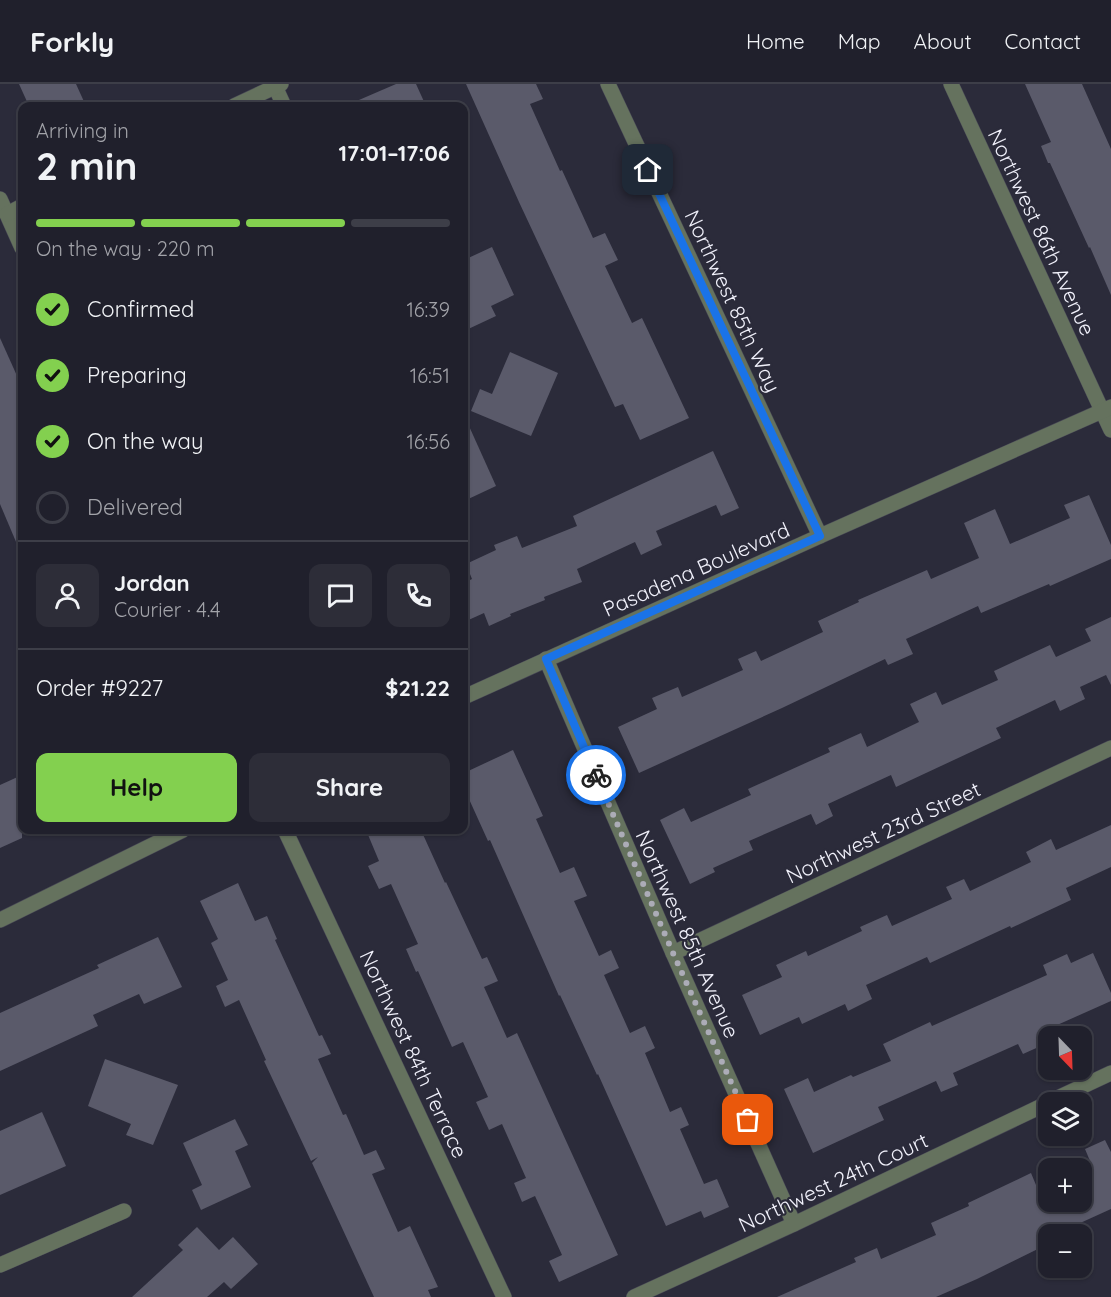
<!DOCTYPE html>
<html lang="en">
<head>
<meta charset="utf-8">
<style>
  :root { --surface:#20202c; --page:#2d2d38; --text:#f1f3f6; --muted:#a2a3a9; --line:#3d3e48; --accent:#83d04f }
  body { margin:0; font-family:Quicksand,sans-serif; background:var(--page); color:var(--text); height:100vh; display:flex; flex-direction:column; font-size:22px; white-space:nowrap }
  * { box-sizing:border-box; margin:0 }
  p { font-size:20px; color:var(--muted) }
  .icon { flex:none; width:33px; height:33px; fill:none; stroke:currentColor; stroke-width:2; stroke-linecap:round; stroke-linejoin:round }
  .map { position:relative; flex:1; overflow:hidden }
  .drawer { position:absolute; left:18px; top:18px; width:450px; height:732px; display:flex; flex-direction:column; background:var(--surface); border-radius:12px; box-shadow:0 2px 4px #0004,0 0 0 2px var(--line) }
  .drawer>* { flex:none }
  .needle { width:39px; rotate:157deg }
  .fabs { position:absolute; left:1038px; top:942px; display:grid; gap:12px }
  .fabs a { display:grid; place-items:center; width:54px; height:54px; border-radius:12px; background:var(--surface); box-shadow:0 2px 4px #0004,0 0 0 2px var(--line); font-size:30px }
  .pin { position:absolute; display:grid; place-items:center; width:51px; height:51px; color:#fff; margin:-26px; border-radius:12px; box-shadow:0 3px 9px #0006 }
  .courier { position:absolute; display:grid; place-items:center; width:60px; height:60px; margin:-30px; border:4px solid #1a73e8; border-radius:50%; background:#fff; color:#222; box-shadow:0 2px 8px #0007 }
  .headline em { font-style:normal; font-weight:700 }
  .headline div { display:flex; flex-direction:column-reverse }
  .headline { display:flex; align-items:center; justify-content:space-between; height:102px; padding:0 18px }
  h1 { font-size:39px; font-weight:700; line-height:45px }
  .bar { display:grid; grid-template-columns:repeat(4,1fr); gap:9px 6px; align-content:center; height:72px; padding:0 18px }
  .bar i { height:8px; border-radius:4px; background:var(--line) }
  .bar .active { background:var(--accent) }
  .bar p { grid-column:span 4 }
  .line { display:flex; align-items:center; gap:15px; padding:0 18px; border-top:2px solid var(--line) }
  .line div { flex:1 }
  .round { display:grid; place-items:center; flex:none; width:63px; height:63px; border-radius:12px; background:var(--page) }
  ol { padding:0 18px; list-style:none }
  li { display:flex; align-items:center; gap:18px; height:66px }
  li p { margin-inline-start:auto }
  li .icon { padding:6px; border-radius:50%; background:var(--accent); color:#111; stroke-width:4 }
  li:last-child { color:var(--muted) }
  li i { width:33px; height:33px; border:3px solid var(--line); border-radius:50% }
  .button { display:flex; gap:12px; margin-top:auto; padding:12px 18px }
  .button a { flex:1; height:69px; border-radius:12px; background:var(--accent); color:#111; font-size:24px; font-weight:700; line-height:69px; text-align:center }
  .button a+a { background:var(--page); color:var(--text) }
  header { display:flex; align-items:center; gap:36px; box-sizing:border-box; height:84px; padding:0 30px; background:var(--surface); border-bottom:2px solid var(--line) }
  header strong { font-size:28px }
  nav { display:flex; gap:33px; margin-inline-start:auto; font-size:21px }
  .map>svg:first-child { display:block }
</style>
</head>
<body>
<header>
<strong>Forkly</strong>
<nav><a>Home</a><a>Map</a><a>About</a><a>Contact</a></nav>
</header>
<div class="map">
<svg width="1111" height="1213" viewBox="0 0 1111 1213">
  <rect width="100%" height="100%" fill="#2b2b3a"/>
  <g fill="#5a5a6a">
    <path d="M19 0H76L86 22H29Z"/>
    <path d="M396 0H416L426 22H345Z"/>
    <path d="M466 0H536L543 15 530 20 560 87 562 86 593 154 605 149 618 176 605 182 632 239 642 234 689 334 640 356 623 320 615 323 519 118Z"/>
    <path d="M1025 0H1082L1111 65V211L1090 163 1089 164 1050 79H1048L1041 62 1051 58Z"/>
    <path d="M492 163 514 211 491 222 496 232 464 247V176Z"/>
    <path d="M0 254 22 303V472L0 420Z"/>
    <path d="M510 268 558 289 531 352 471 327 480 305 492 310Z"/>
    <path d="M464 331 496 402 464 417Z"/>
    <path d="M713 367 739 424 721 432 716 421 656 447 662 461 641 471 635 458 577 485 582 498 544 513 545 516 510 530 511 532 489 542 484 529 464 538V499L472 495 466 480 496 466 494 461 517 452 522 464 577 442 573 432Z"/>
    <path d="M1089 411 1111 461V475L1050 502 1049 500 981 529 978 522 906 555 913 570 888 581 885 575 782 624 639 689 618 643 657 625 652 614 678 603 682 613 743 586 738 575 756 567 761 577 823 548 818 537 859 518 858 516 927 486 931 495 979 474 964 439 995 425 1010 460 1070 434 1064 421Z"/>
    <path d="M1111 533V601L1106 591 1080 603 1085 615 1060 627 1055 616 996 644 1001 654 896 703 891 691 828 720 833 732 816 741 811 730 749 757 753 766 713 784 715 788 690 800 660 736 684 724 691 738 751 711 748 705 830 668 828 664 861 649 867 663 919 638 910 620 936 608 942 621 998 596 994 587 1050 561 1056 573 1091 557 1085 545Z"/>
    <path d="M513 666 543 732 536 735 560 789 574 783 587 812 574 817 599 872 611 866 619 884 604 891 630 949 645 942 655 964 645 969 670 1028 681 1023 689 1041 680 1045 704 1100 717 1095 729 1123 704 1134 701 1127 666 1142 598 990 597 991 560 911 559 912 490 756 488 757 464 704V689Z"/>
    <path d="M22 691V754L0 764V701Z"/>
    <path d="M1111 741V783L1066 804 1071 816 1011 844 1010 842 930 879 927 873 866 901 872 915 848 927 845 920 802 940 799 933 760 951 742 911 782 893 776 881 806 867 808 872 862 847 860 843 887 831 892 842 952 815 946 803 964 795 970 807 1031 778 1026 768 1051 755 1056 766Z"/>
    <path d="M366 746H421L445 799 446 798 482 875 487 873 498 897 484 903 507 954 517 949 618 1171 559 1198 549 1177 562 1171 535 1112 522 1118 514 1099 526 1094 502 1040 489 1046 476 1018 488 1013 463 958 452 963 418 887 416 888 406 865 418 860 391 800 379 805 368 782 379 777Z"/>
    <path d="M238 799 255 837 267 832 277 855 275 856 319 952 322 951 331 970 318 975 343 1031 346 1030 364 1071 376 1066 385 1085 372 1090 398 1148 410 1142 438 1203 428 1206 431 1213H374L312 1079 318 1073 311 1077 264 977 266 976 239 916 225 923 216 902 228 896 211 859 218 855 200 817Z"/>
    <path d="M158 853 182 903 144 920 139 910 93 931 98 942 0 987V929L99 884 97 881Z"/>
    <path d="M1093 869 1111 909V917L1037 950 1043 961 1023 970 1018 960 953 989 958 1001 941 1008 936 997 878 1023 884 1036 813 1069 784 1005 808 994 814 1008 851 991 853 993 891 977 883 960 930 938 932 942 1047 891 1043 881 1067 870 1071 879Z"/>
    <path d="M105 975 178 1001 153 1061 126 1051 131 1040 88 1022Z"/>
    <path d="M42 1028 66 1082 0 1111V1047Z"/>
    <path d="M235 1035 248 1061 235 1067 251 1103 201 1126 192 1106 202 1101 183 1059Z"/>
    <path d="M1105 1056 1111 1068V1125L1056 1150H1048V1160L977 1195 936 1213H777L856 1178 854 1174 877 1164 881 1175 936 1151 931 1139 969 1122 968 1119 1031 1089 1036 1101 1048 1096V1118H1082V1084H1073L1090 1077 1085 1065Z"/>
    <path d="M197 1143 219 1166 233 1153 258 1180 231 1205 224 1198 207 1213H132L183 1166 178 1161Z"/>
  </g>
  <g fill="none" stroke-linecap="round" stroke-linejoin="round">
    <g stroke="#474755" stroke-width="16">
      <g id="minor">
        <path d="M274 0 284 22"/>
        <path d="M608 0 820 452"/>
        <path d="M951 0 1111 346"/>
        <path d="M234 22 281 0"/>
        <path d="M0 115 22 164"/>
        <path d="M7 130 22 122"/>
        <path d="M546 575 673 869 794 1140"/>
        <path d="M464 613 820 452 1111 323"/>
        <path d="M285 746 504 1213"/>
        <path d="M0 836 183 746"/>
        <path d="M673 869 1111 664"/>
        <path d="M1049 1018 1111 989"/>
        <path d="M0 1181 124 1127"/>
        <path d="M634 1213 794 1140 1048 1019"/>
      </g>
    </g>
    <use href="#minor" stroke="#65725e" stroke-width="15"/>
  </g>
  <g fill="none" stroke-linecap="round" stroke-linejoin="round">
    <path stroke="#acacb7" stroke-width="6" stroke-dasharray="0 10.8" d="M596 691 673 869 748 1036"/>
    <path stroke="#1a73e8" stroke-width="8" d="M596 691 546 575 820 452 648 86"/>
  </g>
  <g text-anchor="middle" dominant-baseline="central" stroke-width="4.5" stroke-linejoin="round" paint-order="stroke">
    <g font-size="21" fill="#f1f1fb" stroke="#2b2b3a">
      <text transform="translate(1042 148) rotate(65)">Northwest 86th Avenue</text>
      <text transform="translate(733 217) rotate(65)">Northwest 85th Way</text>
      <text transform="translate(696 485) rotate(-24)">Pasadena Boulevard</text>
      <text transform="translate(883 748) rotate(-25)">Northwest 23rd Street</text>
      <text transform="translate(688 850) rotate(66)">Northwest 85th Avenue</text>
      <text transform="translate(414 970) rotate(65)">Northwest 84th Terrace</text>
      <text transform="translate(833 1098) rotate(-25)">Northwest 24th Court</text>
    </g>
  </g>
</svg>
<div class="fabs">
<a><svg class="needle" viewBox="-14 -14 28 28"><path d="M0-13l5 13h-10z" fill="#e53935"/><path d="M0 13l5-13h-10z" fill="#a2a3a9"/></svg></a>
<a><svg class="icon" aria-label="layers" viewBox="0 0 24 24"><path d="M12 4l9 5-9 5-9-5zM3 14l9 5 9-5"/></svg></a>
<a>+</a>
<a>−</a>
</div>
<div class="pin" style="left:748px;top:1036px;background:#ea580c"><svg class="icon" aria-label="bag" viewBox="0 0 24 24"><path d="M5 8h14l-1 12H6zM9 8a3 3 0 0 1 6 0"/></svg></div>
<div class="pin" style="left:648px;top:86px;background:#1f2937"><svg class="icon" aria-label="home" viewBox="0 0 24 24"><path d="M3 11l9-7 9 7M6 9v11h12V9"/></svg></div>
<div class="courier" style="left:596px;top:691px"><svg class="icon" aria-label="bike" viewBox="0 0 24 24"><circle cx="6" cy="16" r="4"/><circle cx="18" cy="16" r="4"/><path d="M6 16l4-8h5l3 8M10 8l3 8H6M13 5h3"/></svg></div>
<section class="drawer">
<div class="headline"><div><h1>2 min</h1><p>Arriving in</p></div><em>17:01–17:06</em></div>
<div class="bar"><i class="active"></i><i class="active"></i><i class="active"></i><i></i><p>On the way · 220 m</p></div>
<ol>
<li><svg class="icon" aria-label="check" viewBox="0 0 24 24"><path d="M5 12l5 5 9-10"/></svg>Confirmed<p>16:39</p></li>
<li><svg class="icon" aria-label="check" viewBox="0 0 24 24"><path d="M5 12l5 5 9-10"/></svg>Preparing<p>16:51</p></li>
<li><svg class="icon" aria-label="check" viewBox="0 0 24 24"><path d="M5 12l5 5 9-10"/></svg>On the way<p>16:56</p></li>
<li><i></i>Delivered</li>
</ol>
<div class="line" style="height:108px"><a class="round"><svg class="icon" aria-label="person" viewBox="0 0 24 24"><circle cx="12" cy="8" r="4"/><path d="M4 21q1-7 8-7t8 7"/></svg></a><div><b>Jordan</b><p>Courier · 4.4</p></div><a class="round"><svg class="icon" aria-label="chat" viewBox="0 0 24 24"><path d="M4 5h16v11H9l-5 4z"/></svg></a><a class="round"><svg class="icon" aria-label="phone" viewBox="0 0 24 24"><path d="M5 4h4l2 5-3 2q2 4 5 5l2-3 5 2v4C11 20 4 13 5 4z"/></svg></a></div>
<div class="line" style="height:78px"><div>Order #9227</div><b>$21.22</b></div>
<div class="button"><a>Help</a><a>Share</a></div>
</section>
</div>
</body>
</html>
